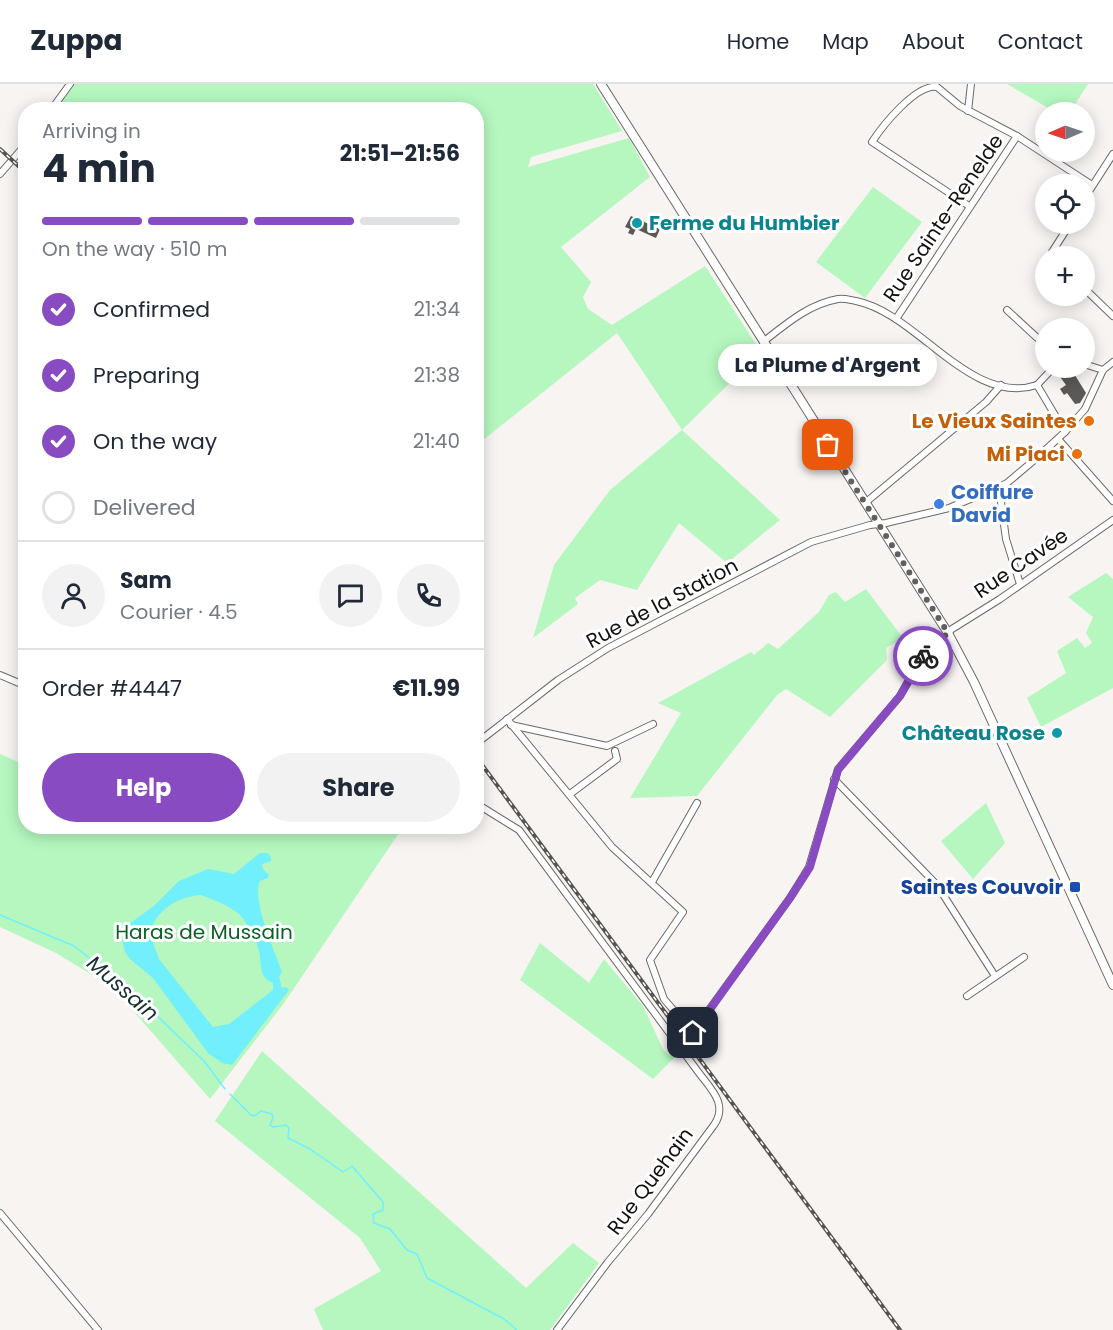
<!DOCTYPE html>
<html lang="en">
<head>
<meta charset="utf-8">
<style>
  :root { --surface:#fff; --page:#f2f2f3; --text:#1f2937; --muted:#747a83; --line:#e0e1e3; --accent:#884bc1 }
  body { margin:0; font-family:Poppins,sans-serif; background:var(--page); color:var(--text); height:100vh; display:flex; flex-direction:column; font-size:22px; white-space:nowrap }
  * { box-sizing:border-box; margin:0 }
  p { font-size:20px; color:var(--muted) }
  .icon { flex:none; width:33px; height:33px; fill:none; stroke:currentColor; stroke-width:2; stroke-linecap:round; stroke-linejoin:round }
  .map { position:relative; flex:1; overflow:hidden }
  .details { position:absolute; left:18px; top:18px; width:466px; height:732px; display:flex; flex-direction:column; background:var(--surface); border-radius:24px; box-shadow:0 3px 15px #0003 }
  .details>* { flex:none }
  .needle { width:39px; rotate:268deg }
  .buttons { position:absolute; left:1035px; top:18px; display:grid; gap:12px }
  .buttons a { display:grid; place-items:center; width:60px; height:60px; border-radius:50%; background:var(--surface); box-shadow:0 3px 15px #0003; font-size:30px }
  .pin { position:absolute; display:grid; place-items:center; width:51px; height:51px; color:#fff; margin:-26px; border-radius:12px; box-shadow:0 3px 9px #0006 }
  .courier { position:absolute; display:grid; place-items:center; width:60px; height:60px; margin:-30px; border:4px solid #884bc1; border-radius:50%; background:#fff; color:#222; box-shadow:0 2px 8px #0007 }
  .bubble { position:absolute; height:42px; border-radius:21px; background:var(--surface); box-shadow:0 3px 15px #0003; font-size:20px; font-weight:700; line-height:42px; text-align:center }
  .summary em { font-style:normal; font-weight:700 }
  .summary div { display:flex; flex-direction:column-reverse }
  .summary { display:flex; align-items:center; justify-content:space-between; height:102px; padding:0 24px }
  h1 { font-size:39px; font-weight:700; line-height:45px }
  .bar { display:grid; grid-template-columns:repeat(4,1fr); gap:9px 6px; align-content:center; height:72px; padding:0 24px }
  .bar i { height:8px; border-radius:4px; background:var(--line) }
  .bar .current { background:var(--accent) }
  .bar p { grid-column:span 4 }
  .line { display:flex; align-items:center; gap:15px; padding:0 24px; border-top:2px solid var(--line) }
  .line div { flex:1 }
  .round { display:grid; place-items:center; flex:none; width:63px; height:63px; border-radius:32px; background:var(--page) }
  ol { padding:0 24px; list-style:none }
  li { display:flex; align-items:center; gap:18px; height:66px }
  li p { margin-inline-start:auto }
  li .icon { padding:6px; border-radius:50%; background:var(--accent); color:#fff; stroke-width:4 }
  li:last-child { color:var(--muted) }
  li i { width:33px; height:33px; border:3px solid var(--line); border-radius:50% }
  .primary-button { display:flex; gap:12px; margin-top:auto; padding:12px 24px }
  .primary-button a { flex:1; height:69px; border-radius:36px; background:var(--accent); color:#fff; font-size:24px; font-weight:700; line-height:69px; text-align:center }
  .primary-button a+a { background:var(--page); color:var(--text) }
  header { display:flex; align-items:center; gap:36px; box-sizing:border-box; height:84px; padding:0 30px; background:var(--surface); border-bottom:2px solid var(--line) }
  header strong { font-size:28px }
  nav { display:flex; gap:33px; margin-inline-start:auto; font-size:21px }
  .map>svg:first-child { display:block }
</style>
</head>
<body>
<header>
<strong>Zuppa</strong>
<nav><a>Home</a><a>Map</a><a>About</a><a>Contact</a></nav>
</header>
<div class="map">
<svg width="1113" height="1246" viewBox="0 0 1113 1246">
  <rect width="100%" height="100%" fill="#f7f4f2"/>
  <g fill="#b5f7bf">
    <path d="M72 0H593L622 47 531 73 528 83 629 54 650 93 561 163 591 198 583 213 588 225 612 241 705 182 761 268 682 346 780 436 727 479 679 439 637 506 600 496 575 514 578 520 533 554 554 481 610 406 682 346 617 249 477 361V26H53Z"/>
    <path d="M1007 0H1088L1070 28H1055Z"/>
    <path d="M873 103 922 138 865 214 816 178Z"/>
    <path d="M1106 489 1113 495V604L1041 643 1027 614 1066 589 1057 567 1077 554 1085 564 1092 559 1086 549 1093 533 1068 513Z"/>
    <path d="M866 505 903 554 886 564 887 576 830 633 786 605 777 611 697 712 630 714 681 629 658 619 751 568 754 571 768 559 778 565 819 528 829 511 836 508 845 518Z"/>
    <path d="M0 670 25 681 26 742 403 743 284 919 210 1015 121 913 102 897 56 869 0 843Z"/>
    <path d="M986 719 1005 759 973 795 941 757Z"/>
    <path d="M540 859 589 899 604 875 643 922 663 965 669 971 679 969 653 995 520 896Z"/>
    <path d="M262 967 526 1204 573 1159 599 1179 550 1246H323L314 1225 381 1187 360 1154 215 1037Z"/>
  </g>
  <path fill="#71effc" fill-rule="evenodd" d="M260 769H268L271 774V777L262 780 263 785 269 791 268 794 260 797C251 815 275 868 282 888L279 893 282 904 286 903 289 906 232 981 222 979 208 969 153 894 130 875 125 868 122 855 129 840 154 822 179 797 208 785 234 790ZM201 811C214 816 228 821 239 830 247 838 257 856 259 867 262 880 258 893 273 899V906L229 940 213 943 159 875 149 848C158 825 177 813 201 811Z"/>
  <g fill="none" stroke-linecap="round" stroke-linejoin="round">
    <g stroke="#71effc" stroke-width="1.5">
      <path d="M0 831 74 862 129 905 204 977 225 1005"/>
      <path d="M230 1010 251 1031 254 1032 261 1027 272 1030 273 1034 270 1041 273 1043 286 1041 289 1044 288 1054 310 1065 343 1088 352 1082 383 1118V1126L373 1130 374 1139 390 1145 407 1166 417 1170 427 1194 504 1235 517 1246"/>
    </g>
  </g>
  <g fill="#5b5957">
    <path d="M631 132 660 145 656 154 636 145 633 151 628 149 630 145 625 143Z"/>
    <path d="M1065 285 1069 291 1073 288 1086 309 1080 319 1075 320 1067 309 1064 311 1060 305 1066 301 1058 290Z"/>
  </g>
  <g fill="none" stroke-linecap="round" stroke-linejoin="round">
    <g stroke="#6c6a68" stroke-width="8">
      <g id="minor">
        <path d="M51 26 70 0"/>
        <path d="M968 27 971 0"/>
        <path d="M0 90 26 60"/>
        <path d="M1084 115 1113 70"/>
        <path d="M969 122 872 58C883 41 916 0 937 3L960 22 1017 52 1092 101"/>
        <path d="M1053 172 1052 168 1070 140"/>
        <path d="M1084 204 1113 232"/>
        <path d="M1007 226 1046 262"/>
        <path d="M896 235 1017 52"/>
        <path d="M763 258C786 240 809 220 838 215 844 214 850 216 856 217 917 229 971 323 1037 301"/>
        <path d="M1084 280 1103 286"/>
        <path d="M1053 284 1037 301 1065 348 1085 325 1103 286 1113 278"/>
        <path d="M1058 355 1113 417"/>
        <path d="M999 403 1006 455 1020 500"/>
        <path d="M865 419 986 318 1001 301"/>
        <path d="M0 591 26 602"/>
        <path d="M507 635 612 763 683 828 650 876 664 915 693 949"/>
        <path d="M511 641 607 662 653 640"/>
        <path d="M477 659 558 596 608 564 811 458 870 441 886 439 949 424 999 403 1007 399 1032 378 1065 348"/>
        <path d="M834 695 937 801 995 892"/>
        <path d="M570 710 617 675 615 667"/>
        <path d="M477 720 519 746 699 989C712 1006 728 1021 714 1041L648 1130 608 1178 557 1246"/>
        <path d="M652 798 697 719"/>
        <path d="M967 912 1024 873"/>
        <path d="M690 952 790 814 809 783 838 685 900 612 923 571 952 545 1000 515 1113 436"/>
        <path d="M0 1129 98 1246"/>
      </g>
    </g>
    <g stroke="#6c6a68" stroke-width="10">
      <path id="major" d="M601 0 948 549 974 598 1113 901"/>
    </g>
    <use href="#minor" stroke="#fff" stroke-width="6"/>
    <use href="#major" stroke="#fff" stroke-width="8"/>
    <g stroke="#565453" stroke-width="4">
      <g id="rail">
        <path d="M0 65 26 89"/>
        <path d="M477 674 900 1246"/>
      </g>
    </g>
    <use href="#rail" stroke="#fff" stroke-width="1.5" stroke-dasharray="4.5" stroke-linecap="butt"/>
  </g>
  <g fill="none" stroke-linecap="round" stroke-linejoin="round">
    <path stroke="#62605f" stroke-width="6" stroke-dasharray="0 10.8" d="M828 361 948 549 923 572"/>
    <path stroke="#884bc1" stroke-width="8" d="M693 949 790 814 810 783 838 686 900 612 923 572"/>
  </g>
  <g fill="#0f9aa8" stroke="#fff" stroke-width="2">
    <circle cx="637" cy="139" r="6"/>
    <circle cx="1057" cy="649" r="6"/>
  </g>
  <g fill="#e8710a" stroke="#fff" stroke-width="2">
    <circle cx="1089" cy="337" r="6"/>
    <circle cx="1077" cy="370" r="6"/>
  </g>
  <circle fill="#3f7fe0" stroke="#fff" stroke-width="2" cx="939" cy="420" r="6"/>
  <rect fill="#1a4fb4" stroke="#fff" stroke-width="2" x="1069" y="797" width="12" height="12" rx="3"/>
  <g text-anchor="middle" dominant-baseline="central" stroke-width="6" stroke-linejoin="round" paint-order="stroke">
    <g font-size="20" fill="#121110" stroke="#fff">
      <text transform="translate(943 134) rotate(-56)">Rue Sainte-Renelde</text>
      <text transform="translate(1021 479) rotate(-34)">Rue Cavée</text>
      <text transform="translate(662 519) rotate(-28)">Rue de la Station</text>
      <text transform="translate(650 1097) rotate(-53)">Rue Quehain</text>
    </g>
    <g font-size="20" font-weight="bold" fill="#0d838f" stroke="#fff" text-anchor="start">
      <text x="649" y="139">Ferme du Humbier</text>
      <text x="1045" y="649" text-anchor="end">Château Rose</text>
    </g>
    <g font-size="20" font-weight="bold" fill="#c56008" stroke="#fff" text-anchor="end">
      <text x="1077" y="337">Le Vieux Saintes</text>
      <text x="1065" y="370">Mi Piaci</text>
    </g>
    <g font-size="20" font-weight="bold" fill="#366cbe" stroke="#fff" text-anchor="start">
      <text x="951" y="408">Coiffure<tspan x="951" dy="23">David</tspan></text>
    </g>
    <g font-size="20" font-weight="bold" fill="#164399" stroke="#fff" text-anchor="end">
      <text x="1063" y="803">Saintes Couvoir</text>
    </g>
    <g font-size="20" fill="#0d5f28" stroke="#fff">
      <text x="204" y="848">Haras de Mussain</text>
    </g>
    <g font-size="21" font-style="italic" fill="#172e30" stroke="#fff">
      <text transform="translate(123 904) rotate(41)">Mussain</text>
    </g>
  </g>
</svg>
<div class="buttons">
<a><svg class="needle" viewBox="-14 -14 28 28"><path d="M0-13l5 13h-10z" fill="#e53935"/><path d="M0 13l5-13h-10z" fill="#747a83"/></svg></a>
<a><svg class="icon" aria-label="locate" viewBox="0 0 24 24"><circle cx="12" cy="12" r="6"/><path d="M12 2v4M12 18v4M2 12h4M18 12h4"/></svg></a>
<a>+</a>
<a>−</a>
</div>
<div class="pin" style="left:828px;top:361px;background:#ea580c"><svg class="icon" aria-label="bag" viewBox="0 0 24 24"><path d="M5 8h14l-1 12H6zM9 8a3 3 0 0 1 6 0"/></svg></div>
<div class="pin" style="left:693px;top:949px;background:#1f2937"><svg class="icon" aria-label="home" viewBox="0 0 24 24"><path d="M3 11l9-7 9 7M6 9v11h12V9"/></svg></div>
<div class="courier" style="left:923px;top:572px"><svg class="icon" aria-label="bike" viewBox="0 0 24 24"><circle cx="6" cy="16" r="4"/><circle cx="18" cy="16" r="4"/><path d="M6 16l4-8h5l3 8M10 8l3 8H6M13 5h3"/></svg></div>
<div class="bubble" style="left:718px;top:260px;width:219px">La Plume d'Argent</div>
<section class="details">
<div class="summary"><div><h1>4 min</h1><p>Arriving in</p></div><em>21:51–21:56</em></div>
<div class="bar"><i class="current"></i><i class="current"></i><i class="current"></i><i></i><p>On the way · 510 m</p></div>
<ol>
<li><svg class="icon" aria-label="check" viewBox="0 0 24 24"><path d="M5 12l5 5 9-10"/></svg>Confirmed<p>21:34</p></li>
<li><svg class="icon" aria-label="check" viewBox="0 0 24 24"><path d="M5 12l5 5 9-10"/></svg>Preparing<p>21:38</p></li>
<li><svg class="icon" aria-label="check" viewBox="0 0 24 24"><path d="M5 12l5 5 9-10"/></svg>On the way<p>21:40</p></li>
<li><i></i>Delivered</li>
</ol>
<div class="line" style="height:108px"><a class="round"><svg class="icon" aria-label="person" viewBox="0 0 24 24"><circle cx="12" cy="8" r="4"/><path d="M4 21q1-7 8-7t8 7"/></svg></a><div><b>Sam</b><p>Courier · 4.5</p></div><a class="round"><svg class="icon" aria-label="chat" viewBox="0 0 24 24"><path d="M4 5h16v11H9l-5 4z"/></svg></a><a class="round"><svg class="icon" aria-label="phone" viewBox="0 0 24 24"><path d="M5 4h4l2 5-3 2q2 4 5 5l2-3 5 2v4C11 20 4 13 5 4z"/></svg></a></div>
<div class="line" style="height:78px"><div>Order #4447</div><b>€11.99</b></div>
<div class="primary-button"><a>Help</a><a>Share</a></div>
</section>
</div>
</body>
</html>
